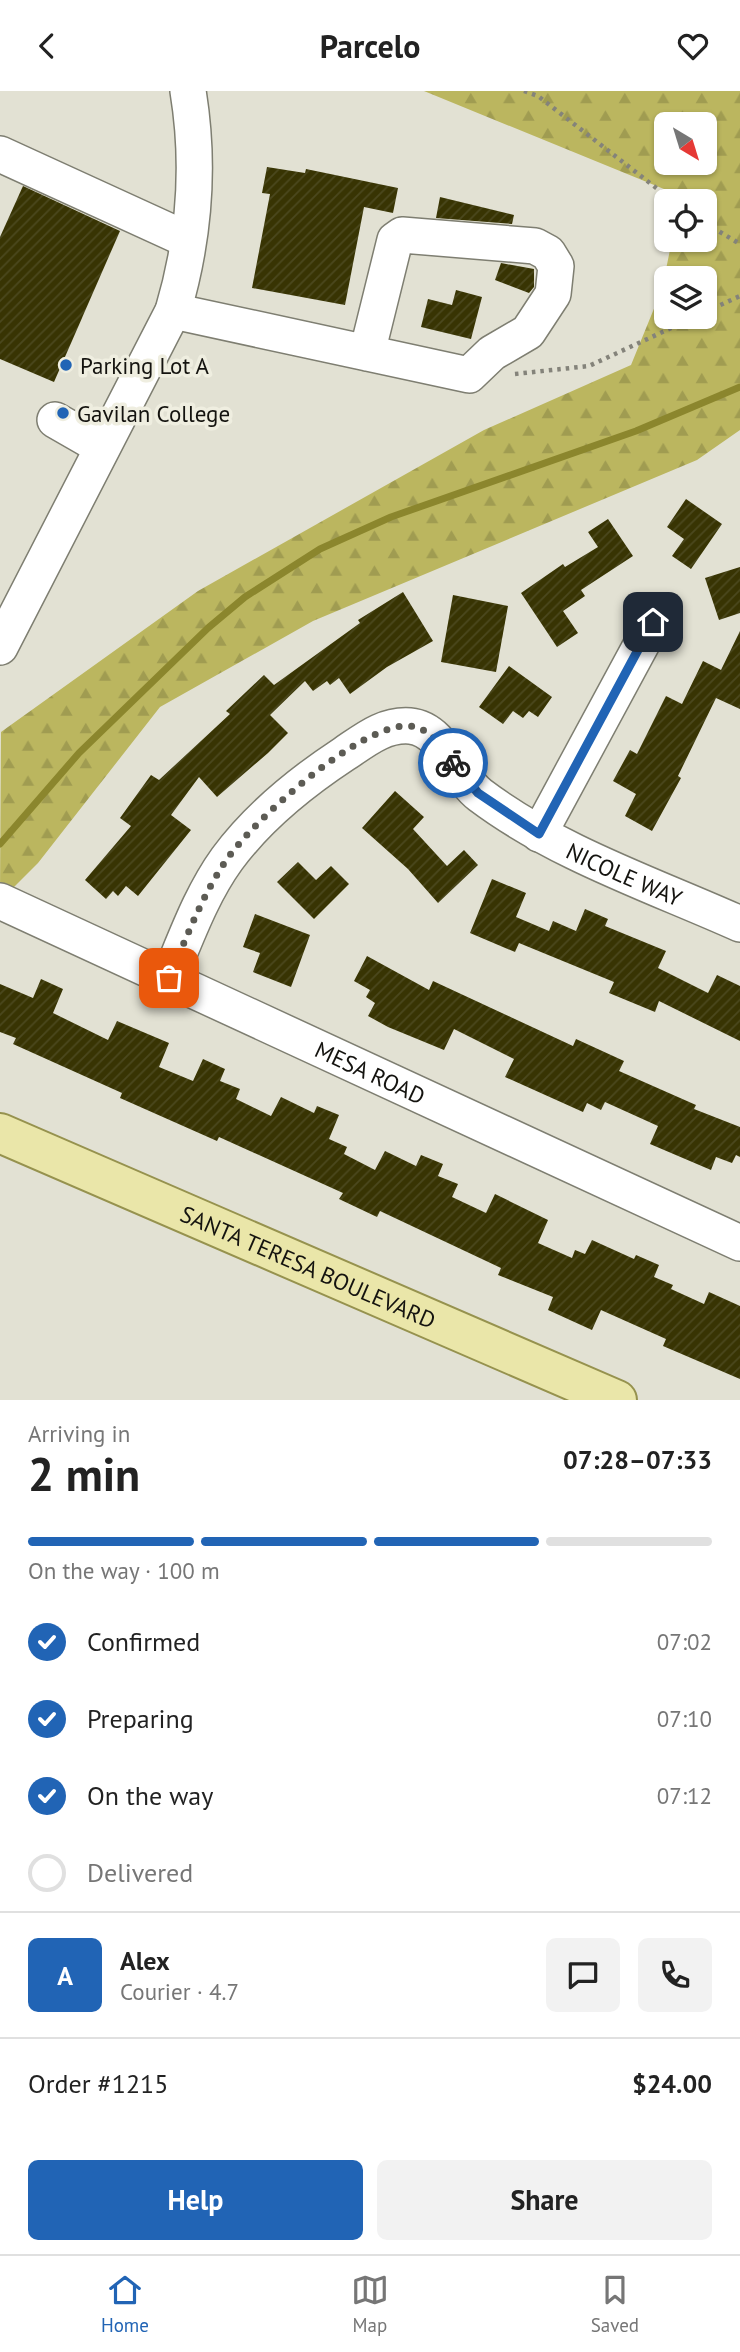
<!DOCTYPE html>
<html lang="en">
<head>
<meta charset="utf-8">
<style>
  :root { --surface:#fff; --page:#f2f2f2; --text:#222; --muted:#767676; --line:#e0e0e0; --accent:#2164b5 }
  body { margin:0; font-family:"PT Sans",sans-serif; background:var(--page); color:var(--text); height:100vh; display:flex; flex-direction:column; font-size:26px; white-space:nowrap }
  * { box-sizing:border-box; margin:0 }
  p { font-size:23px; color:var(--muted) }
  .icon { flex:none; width:38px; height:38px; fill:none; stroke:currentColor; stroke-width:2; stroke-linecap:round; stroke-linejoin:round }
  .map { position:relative; height:1309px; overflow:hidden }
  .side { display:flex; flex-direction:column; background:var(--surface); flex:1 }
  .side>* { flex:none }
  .needle { width:46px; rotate:142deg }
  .fabs { position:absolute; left:654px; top:21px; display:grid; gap:14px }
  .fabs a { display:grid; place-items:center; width:63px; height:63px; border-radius:10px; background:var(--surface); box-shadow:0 2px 5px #0004; font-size:35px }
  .pin { position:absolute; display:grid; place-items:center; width:60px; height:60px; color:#fff; margin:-30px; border-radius:14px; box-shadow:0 4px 10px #0006 }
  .courier { position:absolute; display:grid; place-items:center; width:70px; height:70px; margin:-35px; border:5px solid #2164b5; border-radius:50%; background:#fff; color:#222; box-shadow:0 2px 9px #0007 }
  .head em { font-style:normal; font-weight:700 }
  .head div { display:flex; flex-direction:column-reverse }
  .head { display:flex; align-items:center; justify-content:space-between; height:119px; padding:0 28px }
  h1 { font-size:46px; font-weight:700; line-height:52px }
  .bar { display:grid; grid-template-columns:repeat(4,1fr); gap:10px 7px; align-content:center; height:84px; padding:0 28px }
  .bar i { height:9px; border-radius:5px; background:var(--line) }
  .bar .selected { background:var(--accent) }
  .bar p { grid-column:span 4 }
  .line { display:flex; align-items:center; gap:18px; padding:0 28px; border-top:2px solid var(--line) }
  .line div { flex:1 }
  .round { display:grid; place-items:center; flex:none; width:74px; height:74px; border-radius:10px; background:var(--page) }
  ol { padding:0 28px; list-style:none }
  li { display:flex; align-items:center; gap:21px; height:77px }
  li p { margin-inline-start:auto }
  li .icon { padding:7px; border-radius:50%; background:var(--accent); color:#fff; stroke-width:4 }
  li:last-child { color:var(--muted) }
  li i { width:38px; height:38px; border:4px solid var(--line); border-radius:50% }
  .button { display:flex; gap:14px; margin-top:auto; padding:14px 28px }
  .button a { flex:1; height:80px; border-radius:10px; background:var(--accent); color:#fff; font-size:28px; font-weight:700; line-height:80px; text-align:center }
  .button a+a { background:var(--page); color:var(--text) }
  header { display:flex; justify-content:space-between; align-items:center; height:91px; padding:0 28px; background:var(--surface); font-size:32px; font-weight:700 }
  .dock { display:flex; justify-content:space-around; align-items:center; height:98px; border-top:2px solid var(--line); background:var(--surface); font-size:19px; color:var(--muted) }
  .dock a { display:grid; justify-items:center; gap:4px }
  .dock .selected { color:var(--accent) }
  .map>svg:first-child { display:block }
</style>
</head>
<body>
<header><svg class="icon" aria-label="back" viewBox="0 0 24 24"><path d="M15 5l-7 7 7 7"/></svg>Parcelo<svg class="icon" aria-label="heart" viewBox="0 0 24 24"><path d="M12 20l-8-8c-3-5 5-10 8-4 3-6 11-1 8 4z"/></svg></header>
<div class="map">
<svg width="740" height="1309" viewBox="0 0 740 1309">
  <defs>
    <pattern id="forest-firs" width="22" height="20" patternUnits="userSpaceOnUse" patternTransform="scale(1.75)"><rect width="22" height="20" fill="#bbb65f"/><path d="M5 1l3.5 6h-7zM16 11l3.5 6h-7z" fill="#a09c51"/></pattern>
    <pattern id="building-hatch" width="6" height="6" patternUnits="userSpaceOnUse" patternTransform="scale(1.75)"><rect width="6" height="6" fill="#383403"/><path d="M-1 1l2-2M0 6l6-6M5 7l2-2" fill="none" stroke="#4b481e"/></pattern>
  </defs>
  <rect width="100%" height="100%" fill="#e2e1d3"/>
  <path fill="url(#forest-firs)" fill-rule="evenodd" d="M424 0H740V339L697 369 313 530 160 616 38 772 6 804 0 801 1 641 198 500 484 339 631 274 662 198 672 149H705V110H680L681 105ZM667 33H705V72H667ZM667 187H705V226H667Z"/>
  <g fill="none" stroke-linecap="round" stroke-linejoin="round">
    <path stroke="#8b862d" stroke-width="7" d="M0 753 79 662 208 537 245 506 320 458 391 426 636 340 740 296"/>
  </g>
  <g fill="url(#building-hatch)">
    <path d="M267 76 305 82 306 78 398 97 393 122 364 116 345 214 252 197 270 103 262 102Z"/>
    <path d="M23 95 120 140 54 291 0 268V146Z"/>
    <path d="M440 106 514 124 512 133 436 127Z"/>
    <path d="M501 172 534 178V196L529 202 495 189Z"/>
    <path d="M456 199 482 206 471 248 421 236 428 208 452 214Z"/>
    <path d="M686 408 722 433 691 478 672 465 684 448 667 436Z"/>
    <path d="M608 428 633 465 581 499 585 505 563 520 578 542 557 556 521 502 563 473 565 476 598 456 588 441Z"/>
    <path d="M740 476V522L719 529 705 487Z"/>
    <path d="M403 501 433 550 387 576 350 603 339 587 330 594 327 590 313 600 305 590 270 624 288 642 268 662 217 706 199 686 171 724 191 739 138 805 126 795 118 805 113 800 106 808 85 789 131 735 120 727 151 684 159 689 230 623 226 620 264 584 274 594 360 532 358 529Z"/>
    <path d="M453 504 508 515 496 581 441 571Z"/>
    <path d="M740 540V618L716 607 678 685 681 687 652 740 625 725 636 703 613 690 630 659 637 663 666 605 682 613 703 570 721 579Z"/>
    <path d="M509 575 552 606 538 626 529 620 523 627 513 620 503 633 479 616Z"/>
    <path d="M395 700 424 726 413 738 447 775 464 759 478 774 438 812 408 778 362 737Z"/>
    <path d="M298 771 316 789 331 775 349 793 314 828 277 791Z"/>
    <path d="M492 788 526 802 516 826 549 840 553 830 576 840 585 818 608 828 605 835 666 860 658 877 708 902 717 884 740 895V950L659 910 655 921 609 902 614 891 519 852 515 861 470 842Z"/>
    <path d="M255 823 310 844 291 896 253 881 260 862 243 856Z"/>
    <path d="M367 865 429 899 433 890 573 955 576 948 624 970 619 980 696 1014 694 1018 740 1036V1066L736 1064 732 1072 716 1066 711 1079 650 1053 658 1035 605 1011 601 1019 587 1012 583 1021 505 986 514 968 454 938 444 959 388 936 368 925 375 912 366 906 370 899 354 890Z"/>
    <path d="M41 888 63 898 53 922 108 949 117 930 169 952 159 976 193 990 203 968 225 978 220 990 240 998 236 1008 271 1025 281 1006 314 1022 317 1015 339 1024 329 1048 347 1056 344 1063 375 1079 385 1060 416 1075 421 1064 443 1073 438 1085 458 1093 452 1106 486 1122 495 1103 548 1129 538 1152 572 1167 575 1159 585 1163 592 1149 634 1168 636 1164 659 1174 654 1186 673 1194 671 1198 704 1213 709 1201 740 1215V1288L663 1255 666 1248 601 1219 592 1239 548 1219 553 1206 498 1184 501 1177 380 1120 377 1126 339 1108 343 1102 219 1046 217 1050 120 1007 122 1002 13 953 16 947 0 941V893L33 907Z"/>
  </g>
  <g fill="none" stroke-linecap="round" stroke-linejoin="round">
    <g stroke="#7e7e71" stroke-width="38">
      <g id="minor">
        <path d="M0 63 188 149"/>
        <path d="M173 220 469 284 492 262 528 241 553 203 556 175 548 162 535 155 402 144 395 149 367 262"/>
        <path d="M55 329 102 356"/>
        <path d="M0 556 173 220C194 149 200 73 188 0"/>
        <path d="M539 743 653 532"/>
        <path id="s1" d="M0 810 740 1152"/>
        <path id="s2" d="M169 887C186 847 201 804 227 768 258 726 300 692 344 663 365 649 384 633 410 635 444 638 456 686 480 704 557 762 653 794 740 833"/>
      </g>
    </g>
    <g stroke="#96924e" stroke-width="42">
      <g id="major">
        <path id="s3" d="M0 1042 617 1309"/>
      </g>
    </g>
    <g stroke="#84837a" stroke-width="4.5" stroke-dasharray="3.5 5" stroke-linecap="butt">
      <path d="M524 0 538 5 673 110"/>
      <path d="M705 132 740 153"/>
      <path d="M705 221 740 205"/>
      <path d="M515 283 589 275 695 226"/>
    </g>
    <use href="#minor" stroke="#fff" stroke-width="35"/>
    <use href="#major" stroke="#eae6a9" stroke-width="38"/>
  </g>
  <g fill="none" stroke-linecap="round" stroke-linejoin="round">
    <path stroke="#5c5b54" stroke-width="7" stroke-dasharray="0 12.6" d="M169 887C186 848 201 807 225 771 251 731 361 631 410 635 431 637 442 657 453 672"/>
    <path stroke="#2164b5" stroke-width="9" d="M453 672 478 702 539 743 653 531"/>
  </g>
  <g fill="#2164b5" stroke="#efeee0" stroke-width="2.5">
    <circle cx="66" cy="274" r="7"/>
    <circle cx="63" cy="322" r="7"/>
  </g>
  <g text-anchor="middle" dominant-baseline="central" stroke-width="7" stroke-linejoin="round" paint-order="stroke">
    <g font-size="23" fill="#14130f" stroke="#efeee0" text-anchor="start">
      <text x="80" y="274">Parking Lot A</text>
      <text x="77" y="322">Gavilan College</text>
    </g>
    <g font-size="23" fill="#14130f" stroke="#efeee0">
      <text stroke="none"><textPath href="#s2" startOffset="630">NICOLE WAY</textPath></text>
      <text stroke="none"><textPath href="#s1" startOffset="408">MESA ROAD</textPath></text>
      <text stroke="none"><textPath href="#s3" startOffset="336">SANTA TERESA BOULEVARD</textPath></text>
    </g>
  </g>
</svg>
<div class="fabs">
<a><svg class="needle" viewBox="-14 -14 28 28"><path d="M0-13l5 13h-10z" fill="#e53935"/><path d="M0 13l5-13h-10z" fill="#767676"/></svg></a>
<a><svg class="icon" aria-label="locate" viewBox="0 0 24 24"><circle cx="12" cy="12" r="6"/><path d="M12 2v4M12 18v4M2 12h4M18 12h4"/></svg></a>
<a><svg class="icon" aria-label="layers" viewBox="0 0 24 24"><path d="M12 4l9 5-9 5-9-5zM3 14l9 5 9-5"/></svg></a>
</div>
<div class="pin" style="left:169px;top:887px;background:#ea580c"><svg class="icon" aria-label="bag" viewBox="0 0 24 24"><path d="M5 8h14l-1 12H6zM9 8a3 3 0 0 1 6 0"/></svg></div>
<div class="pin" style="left:653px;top:531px;background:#1f2937"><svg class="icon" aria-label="home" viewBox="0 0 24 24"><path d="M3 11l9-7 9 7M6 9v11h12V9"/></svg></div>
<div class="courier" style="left:453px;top:672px"><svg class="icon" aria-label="bike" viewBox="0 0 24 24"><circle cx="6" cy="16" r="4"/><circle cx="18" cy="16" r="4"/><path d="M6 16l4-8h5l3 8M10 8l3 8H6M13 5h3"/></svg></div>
</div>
<section class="side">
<div class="head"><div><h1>2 min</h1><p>Arriving in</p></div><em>07:28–07:33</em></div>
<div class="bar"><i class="selected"></i><i class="selected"></i><i class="selected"></i><i></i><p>On the way · 100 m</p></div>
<ol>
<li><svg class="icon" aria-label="check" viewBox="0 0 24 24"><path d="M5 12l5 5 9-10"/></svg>Confirmed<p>07:02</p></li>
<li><svg class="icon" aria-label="check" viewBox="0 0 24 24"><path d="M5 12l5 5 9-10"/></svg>Preparing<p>07:10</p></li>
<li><svg class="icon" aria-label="check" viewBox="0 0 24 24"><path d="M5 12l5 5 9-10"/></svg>On the way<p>07:12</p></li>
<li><i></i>Delivered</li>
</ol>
<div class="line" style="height:126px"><b class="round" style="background:var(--accent);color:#fff">A</b><div><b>Alex</b><p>Courier · 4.7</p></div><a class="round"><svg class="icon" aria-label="chat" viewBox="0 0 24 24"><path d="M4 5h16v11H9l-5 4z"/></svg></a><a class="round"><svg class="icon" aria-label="phone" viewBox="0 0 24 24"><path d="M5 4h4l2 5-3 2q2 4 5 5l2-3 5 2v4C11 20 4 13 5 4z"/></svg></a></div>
<div class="line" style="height:91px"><div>Order #1215</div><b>$24.00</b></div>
<div class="button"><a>Help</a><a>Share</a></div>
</section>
<nav class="dock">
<a class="selected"><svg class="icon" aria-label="home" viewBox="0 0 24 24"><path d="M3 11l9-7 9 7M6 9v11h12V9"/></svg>Home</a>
<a><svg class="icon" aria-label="map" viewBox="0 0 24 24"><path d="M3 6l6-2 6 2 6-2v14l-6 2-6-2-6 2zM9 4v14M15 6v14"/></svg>Map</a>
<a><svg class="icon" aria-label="saved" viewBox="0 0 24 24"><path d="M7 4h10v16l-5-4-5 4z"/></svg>Saved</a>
</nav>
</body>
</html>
